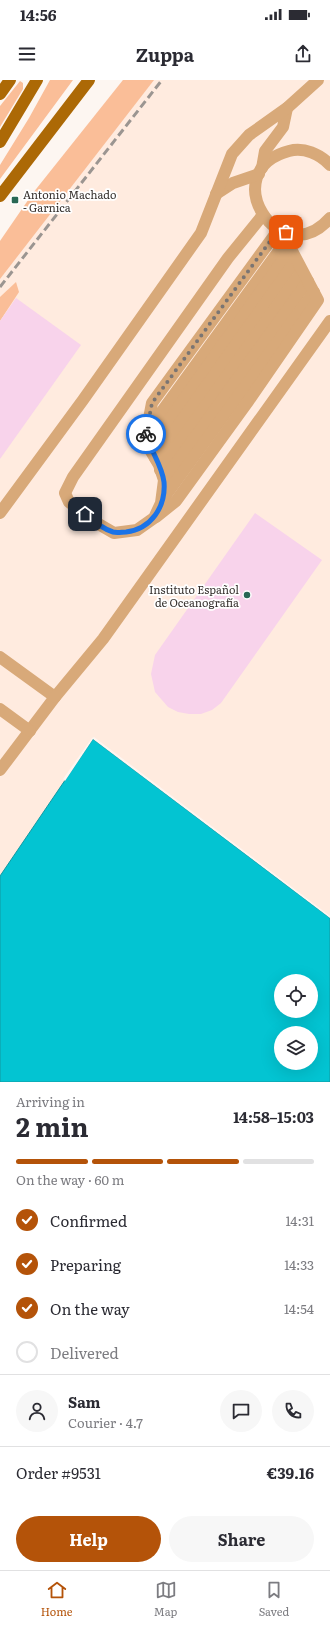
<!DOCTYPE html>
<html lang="en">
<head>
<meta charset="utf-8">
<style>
  :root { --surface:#fff; --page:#f7f7f7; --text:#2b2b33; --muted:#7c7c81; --line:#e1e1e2; --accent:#b45309 }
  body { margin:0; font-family:Literata,serif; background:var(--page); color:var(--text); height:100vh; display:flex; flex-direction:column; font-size:15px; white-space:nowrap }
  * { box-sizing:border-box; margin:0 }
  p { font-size:13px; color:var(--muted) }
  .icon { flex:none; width:22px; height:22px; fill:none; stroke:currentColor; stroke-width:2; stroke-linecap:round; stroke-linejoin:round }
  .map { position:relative; height:1002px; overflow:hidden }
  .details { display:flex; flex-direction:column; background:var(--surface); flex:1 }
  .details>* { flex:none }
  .tools { position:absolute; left:274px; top:894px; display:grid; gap:8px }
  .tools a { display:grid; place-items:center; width:44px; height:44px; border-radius:50%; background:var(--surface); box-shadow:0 4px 16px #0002; font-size:20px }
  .pin { position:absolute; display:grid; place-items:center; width:34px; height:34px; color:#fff; margin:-17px; border-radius:8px; box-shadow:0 2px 6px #0006 }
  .courier { position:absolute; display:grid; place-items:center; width:40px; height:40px; margin:-20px; border:3px solid #1a73e8; border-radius:50%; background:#fff; color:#222; box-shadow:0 1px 5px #0007 }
  .headline em { font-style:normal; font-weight:700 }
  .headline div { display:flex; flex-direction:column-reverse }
  .headline { display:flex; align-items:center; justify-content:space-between; height:68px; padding:0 16px }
  h1 { font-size:26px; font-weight:700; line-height:30px }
  .bar { display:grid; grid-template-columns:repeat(4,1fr); gap:6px 4px; align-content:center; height:48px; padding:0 16px }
  .bar i { height:5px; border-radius:3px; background:var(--line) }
  .bar .active { background:var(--accent) }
  .bar p { grid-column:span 4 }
  .line { display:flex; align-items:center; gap:10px; padding:0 16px; border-top:1px solid var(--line) }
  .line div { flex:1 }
  .round { display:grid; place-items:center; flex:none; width:42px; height:42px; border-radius:21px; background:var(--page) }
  ol { padding:0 16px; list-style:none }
  li { display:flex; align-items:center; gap:12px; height:44px }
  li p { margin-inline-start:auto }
  li .icon { padding:4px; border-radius:50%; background:var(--accent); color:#fff; stroke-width:4 }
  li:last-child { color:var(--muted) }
  li i { width:22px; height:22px; border:2px solid var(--line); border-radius:50% }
  .button { display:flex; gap:8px; margin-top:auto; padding:8px 16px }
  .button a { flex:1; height:46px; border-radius:24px; background:var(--accent); color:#fff; font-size:16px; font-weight:700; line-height:46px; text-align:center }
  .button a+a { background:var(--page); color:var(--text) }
  .status { display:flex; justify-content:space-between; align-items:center; height:28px; padding:0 20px; background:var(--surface); direction:ltr }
  .status svg { height:11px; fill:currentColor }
  header { display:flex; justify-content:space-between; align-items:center; height:52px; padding:0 16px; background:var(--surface); font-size:18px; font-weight:700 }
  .dock { display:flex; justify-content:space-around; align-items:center; height:56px; border-top:1px solid var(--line); background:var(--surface); font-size:11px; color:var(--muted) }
  .dock a { display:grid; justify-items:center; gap:2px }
  .dock .active { color:var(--accent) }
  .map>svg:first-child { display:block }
</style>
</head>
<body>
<div class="status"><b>14:56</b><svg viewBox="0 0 49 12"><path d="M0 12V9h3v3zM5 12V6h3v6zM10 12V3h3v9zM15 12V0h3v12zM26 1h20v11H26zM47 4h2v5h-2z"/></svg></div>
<header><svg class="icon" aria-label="menu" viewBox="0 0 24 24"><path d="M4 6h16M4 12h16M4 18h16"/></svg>Zuppa<svg class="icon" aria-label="share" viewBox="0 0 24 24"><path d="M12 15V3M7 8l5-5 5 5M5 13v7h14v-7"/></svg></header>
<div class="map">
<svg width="330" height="1002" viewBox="0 0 330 1002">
  <rect width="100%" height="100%" fill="#fdf6f1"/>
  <path fill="#ffebdf" d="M123 0H330V838L93 659 0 796V161L33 113Z"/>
  <g fill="#fabe98">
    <path d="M50 0H73L0 99V85L29 38Z"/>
    <path d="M123 0H154L0 199V161L33 113Z"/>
    <path d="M20 1 23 3V9L0 47V26Z"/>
    <path d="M16 202 19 212 0 241V217Z"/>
  </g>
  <path fill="#03c4d2" stroke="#1298a0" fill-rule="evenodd" d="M93 659 330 838V1002H0V796ZM281 901H311V931H281ZM281 953H311V983H281Z"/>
  <path fill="#fdf6f1" d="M94 657 330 836V838L93 659 65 701 63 699 92 658Z"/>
  <g fill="#f8d3eb">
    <path d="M16 218 81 265 0 379V241Z"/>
    <path d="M255 433 322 480 221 623 212 630 201 634H189L178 632 168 627 155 612 151 594 155 575Z"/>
  </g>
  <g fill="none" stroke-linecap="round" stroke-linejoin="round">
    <g stroke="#d8a979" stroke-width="12">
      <path d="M330 85C320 74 304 67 289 71 214 91 280 195 330 138"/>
      <path d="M262 88 265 71 283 47 287 28"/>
      <path d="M216 114 233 103 259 94"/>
      <path d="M262 136 228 178 73 397 65 413 69 422 95 442 114 453 137 450 154 438 161 423 164 400 159 385 149 368 146 354 152 323 279 149"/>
      <path d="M149 349 286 161"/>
      <path d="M149 368 290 170"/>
      <path d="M155 378 296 180"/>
      <path d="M160 390 302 191"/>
      <path d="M164 400 308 201"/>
      <path d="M163 419 314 212"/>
      <path d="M0 433 83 320 201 153 232 74 249 55 287 28 318 0"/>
      <path d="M156 437 176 421 247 323 318 220 281 150"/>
      <path d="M0 577 55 617 0 690"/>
      <path d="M55 617 103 559 330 241"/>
      <path d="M0 629 30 651"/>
    </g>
    <g stroke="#ac6906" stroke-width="12">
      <path d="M0 14 10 0"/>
      <path d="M0 62 37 0"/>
      <path d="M0 116 89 0"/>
    </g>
    <path stroke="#9b9591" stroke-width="3" stroke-dasharray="8 4" stroke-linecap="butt" d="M0 207 162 0"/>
  </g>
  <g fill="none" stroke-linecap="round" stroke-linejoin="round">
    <path stroke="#7b7572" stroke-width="4" stroke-dasharray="0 7.2" d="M146 354 152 323 279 149 286 152"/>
    <path stroke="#1a73e8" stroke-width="5" d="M85 434C93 441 103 449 113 452 117 453 122 452 126 452 151 449 166 427 164 402 162 385 150 370 146 354"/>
  </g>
  <g fill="#296855" stroke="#fff" stroke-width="1.5">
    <rect x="11" y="116" width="8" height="8" rx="2"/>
    <circle cx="247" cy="515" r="4"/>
  </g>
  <g text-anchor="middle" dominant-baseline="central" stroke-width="3.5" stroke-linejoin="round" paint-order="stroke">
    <g font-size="11" fill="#35302d" stroke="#fff" text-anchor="start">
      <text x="23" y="114">Antonio Machado<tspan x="23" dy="13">- Garnica</tspan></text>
      <text x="239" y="509" text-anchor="end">Instituto Español<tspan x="239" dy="13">de Oceanografía</tspan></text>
    </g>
  </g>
</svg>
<div class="tools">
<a><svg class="icon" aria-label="locate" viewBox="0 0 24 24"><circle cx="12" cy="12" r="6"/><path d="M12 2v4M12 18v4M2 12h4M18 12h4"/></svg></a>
<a><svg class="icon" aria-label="layers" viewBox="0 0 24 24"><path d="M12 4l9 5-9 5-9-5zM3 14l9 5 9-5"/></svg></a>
</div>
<div class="pin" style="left:286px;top:152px;background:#ea580c"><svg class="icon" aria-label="bag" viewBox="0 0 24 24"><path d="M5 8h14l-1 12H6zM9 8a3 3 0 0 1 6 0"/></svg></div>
<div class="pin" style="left:85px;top:434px;background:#1f2937"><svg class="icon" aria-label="home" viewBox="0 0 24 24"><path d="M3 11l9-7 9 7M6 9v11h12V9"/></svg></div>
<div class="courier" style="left:146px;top:354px"><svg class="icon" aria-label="bike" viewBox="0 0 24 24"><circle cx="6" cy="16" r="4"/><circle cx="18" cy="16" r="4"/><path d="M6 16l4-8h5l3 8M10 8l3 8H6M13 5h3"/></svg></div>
</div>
<section class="details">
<div class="headline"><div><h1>2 min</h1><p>Arriving in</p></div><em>14:58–15:03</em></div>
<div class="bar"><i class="active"></i><i class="active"></i><i class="active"></i><i></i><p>On the way · 60 m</p></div>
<ol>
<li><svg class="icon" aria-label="check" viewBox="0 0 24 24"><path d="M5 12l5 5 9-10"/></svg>Confirmed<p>14:31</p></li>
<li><svg class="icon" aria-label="check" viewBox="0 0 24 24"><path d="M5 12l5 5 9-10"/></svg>Preparing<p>14:33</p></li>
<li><svg class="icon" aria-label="check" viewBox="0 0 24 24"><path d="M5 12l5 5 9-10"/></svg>On the way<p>14:54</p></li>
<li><i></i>Delivered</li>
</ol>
<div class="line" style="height:72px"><a class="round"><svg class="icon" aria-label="person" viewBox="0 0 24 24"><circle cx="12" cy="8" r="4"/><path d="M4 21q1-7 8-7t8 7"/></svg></a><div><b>Sam</b><p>Courier · 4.7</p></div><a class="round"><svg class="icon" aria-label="chat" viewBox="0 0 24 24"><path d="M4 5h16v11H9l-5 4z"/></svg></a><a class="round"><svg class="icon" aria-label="phone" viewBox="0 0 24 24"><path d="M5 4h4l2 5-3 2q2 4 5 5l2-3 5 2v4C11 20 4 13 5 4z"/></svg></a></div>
<div class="line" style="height:52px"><div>Order #9531</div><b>€39.16</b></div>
<div class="button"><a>Help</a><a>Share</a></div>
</section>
<nav class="dock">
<a class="active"><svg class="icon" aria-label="home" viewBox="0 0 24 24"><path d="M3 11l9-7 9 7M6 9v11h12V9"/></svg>Home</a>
<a><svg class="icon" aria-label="map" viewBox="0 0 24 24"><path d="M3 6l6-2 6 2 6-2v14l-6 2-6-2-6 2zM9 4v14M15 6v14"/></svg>Map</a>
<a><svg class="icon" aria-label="saved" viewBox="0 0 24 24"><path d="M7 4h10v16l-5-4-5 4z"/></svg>Saved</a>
</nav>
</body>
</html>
